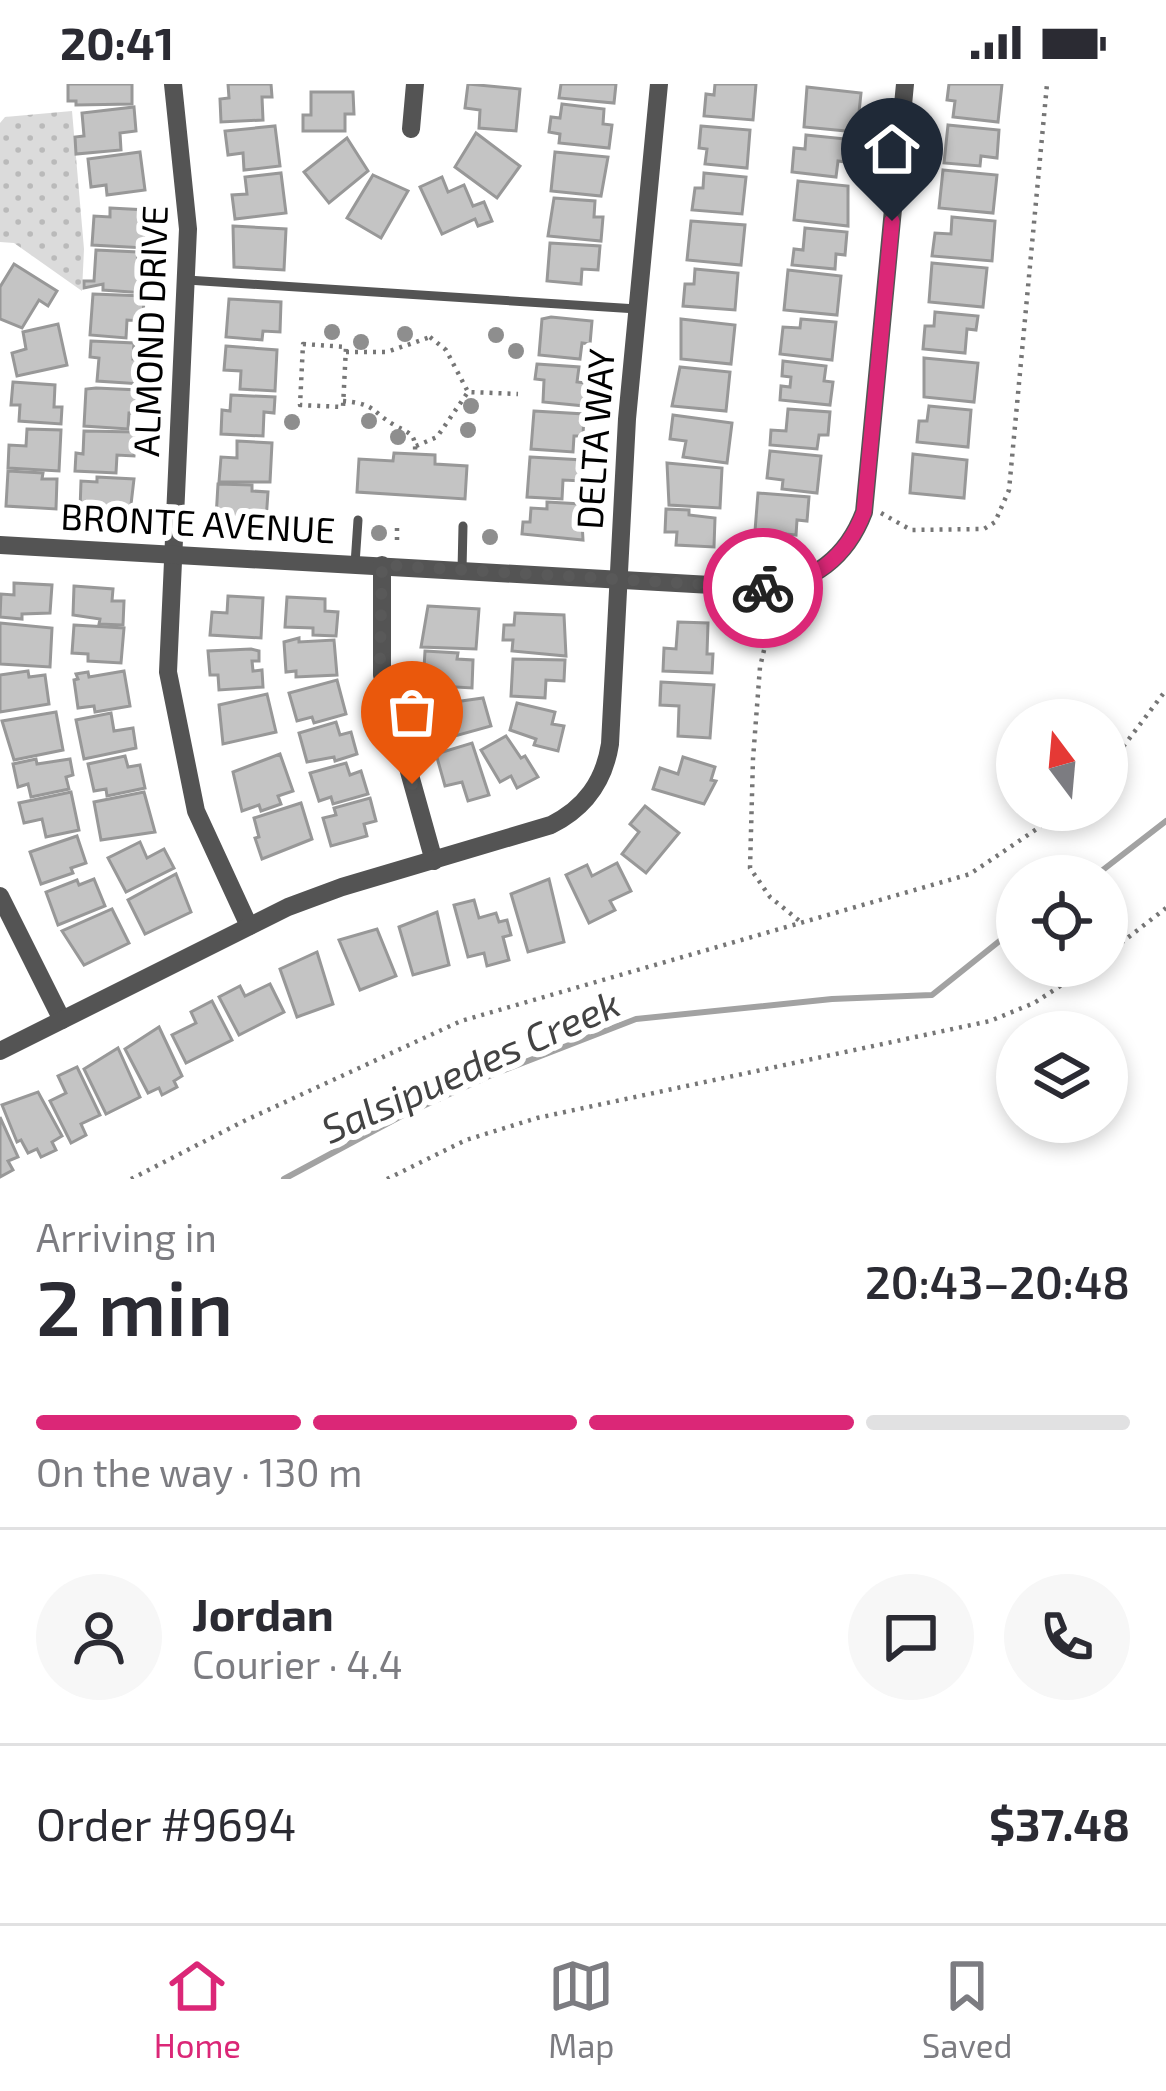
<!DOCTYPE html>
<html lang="en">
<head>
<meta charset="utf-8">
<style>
  :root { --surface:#fff; --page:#f7f7f7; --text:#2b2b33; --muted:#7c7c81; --line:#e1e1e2; --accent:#db2777 }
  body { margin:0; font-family:"Exo 2",sans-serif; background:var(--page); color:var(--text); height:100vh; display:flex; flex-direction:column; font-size:45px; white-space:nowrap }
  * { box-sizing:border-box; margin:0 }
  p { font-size:39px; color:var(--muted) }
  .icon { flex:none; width:66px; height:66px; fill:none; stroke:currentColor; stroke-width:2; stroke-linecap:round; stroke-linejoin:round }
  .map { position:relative; height:1095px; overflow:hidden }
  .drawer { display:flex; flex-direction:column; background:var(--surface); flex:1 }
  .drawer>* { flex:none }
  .needle { width:78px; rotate:344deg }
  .tools { position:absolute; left:996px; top:615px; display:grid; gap:24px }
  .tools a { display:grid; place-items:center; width:132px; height:132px; border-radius:50%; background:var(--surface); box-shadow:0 6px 18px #0003; font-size:60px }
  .pin { position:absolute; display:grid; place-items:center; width:102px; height:102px; color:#fff; margin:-123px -51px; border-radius:50% 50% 50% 0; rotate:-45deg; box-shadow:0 0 12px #0007 }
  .pin .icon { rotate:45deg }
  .courier { position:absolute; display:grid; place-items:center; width:120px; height:120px; margin:-60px; border:9px solid #db2777; border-radius:50%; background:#fff; color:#222; box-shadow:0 3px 15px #0007 }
  .headline em { font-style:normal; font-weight:600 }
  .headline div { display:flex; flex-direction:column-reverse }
  .headline { display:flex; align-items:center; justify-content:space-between; height:204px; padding:0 36px }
  h1 { font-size:78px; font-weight:600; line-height:90px }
  .bar { display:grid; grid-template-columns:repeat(4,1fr); gap:18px 12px; align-content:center; height:144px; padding:0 36px }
  .bar i { height:15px; border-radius:9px; background:var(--line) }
  .bar .current { background:var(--accent) }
  .bar p { grid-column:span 4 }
  .line { display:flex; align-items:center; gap:30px; padding:0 36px; border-top:3px solid var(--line) }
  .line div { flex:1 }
  .round { display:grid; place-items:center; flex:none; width:126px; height:126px; border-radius:63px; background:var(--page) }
  .status { display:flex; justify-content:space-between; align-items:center; height:84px; padding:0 60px; background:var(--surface); direction:ltr }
  .status svg { height:33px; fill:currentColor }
  .tab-bar { display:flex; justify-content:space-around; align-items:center; height:168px; border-top:3px solid var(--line); background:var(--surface); font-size:33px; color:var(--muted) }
  .tab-bar a { display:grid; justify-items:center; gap:6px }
  .tab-bar .current { color:var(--accent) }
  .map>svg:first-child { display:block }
</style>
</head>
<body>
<div class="status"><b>20:41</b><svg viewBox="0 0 49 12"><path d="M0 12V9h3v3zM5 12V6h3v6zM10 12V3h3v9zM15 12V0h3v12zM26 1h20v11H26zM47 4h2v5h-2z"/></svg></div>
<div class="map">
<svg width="1166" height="1095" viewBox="0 0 1166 1095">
  <defs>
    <pattern id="garden-dots" width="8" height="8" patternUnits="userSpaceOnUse" patternTransform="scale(3)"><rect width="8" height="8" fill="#dbdbdb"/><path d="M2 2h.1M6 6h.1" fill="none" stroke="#bababa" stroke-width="1.8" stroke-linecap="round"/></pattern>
  </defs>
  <rect width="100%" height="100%" fill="#fff"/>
  <path fill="url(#garden-dots)" d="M72 27 84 165 82 207 14 159 0 158V39L5 33Z"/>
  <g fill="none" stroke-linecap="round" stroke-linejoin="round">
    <g stroke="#a2a2a2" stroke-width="6">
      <path d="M1095 792 1166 737"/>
      <path d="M284 1095 403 1031 489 992 636 935 832 915 932 911 1017 843"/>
    </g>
  </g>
  <g fill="#c4c4c4" stroke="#989898" stroke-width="3">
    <path d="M68 0H132V20L76 21V17H68Z"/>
    <path d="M228 0H271L272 13H262L263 36 221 38 220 15 229 14Z"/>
    <path d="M468 0 520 5 516 47 479 44 480 26 465 24Z"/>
    <path d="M561 0H616L614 19 559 14Z"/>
    <path d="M715 0H756L753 36 704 32 706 10 714 11Z"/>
    <path d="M949 0H1002L998 38 953 33 955 17 947 16Z"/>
    <path d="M807 3 861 9 857 48 804 43Z"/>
    <path d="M311 8H353L354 30H345V47H303V31H311Z"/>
    <path d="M562 20 604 25 603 40 612 41 609 64 559 59 560 50 549 48 551 33 560 34Z"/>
    <path d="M134 23 136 47 120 49 121 66 76 70 75 53 84 52 82 29Z"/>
    <path d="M948 41 999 46 997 74 981 72 980 82 944 79Z"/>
    <path d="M275 42 280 82 244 86 243 69 228 71 225 47Z"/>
    <path d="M701 42 750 46 747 84 705 80 707 65 699 64Z"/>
    <path d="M476 49 520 82 497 114 455 83Z"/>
    <path d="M806 51 856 56 853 79 838 77 836 93 792 88 794 64 805 65Z"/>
    <path d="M347 54 368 87 329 119 304 88Z"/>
    <path d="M140 68 145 106 107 111 106 101 91 103 88 75Z"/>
    <path d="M555 68 608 73 601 112 551 107Z"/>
    <path d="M943 86 997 91 993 129 939 124Z"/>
    <path d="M281 89 286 129 235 135 232 111 247 110 245 93Z"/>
    <path d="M704 89 746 93 742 130 692 126 695 104H703Z"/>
    <path d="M373 91 408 107 381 154 347 134Z"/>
    <path d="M442 93 448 108 464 101 473 122 484 118 492 137 478 142 475 135 442 150 420 103Z"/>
    <path d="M798 97 848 102V142L794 136Z"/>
    <path d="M554 114 595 117 594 133H603L601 157 548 152Z"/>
    <path d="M110 124 147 126 145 164 92 161 94 132 110 133Z"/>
    <path d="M952 133 995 137 992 177 932 172 935 149 951 150Z"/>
    <path d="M691 137 745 141 741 181 687 176Z"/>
    <path d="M233 142 286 145 284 186 234 183Z"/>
    <path d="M805 144 847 148 845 171 836 170 835 185 792 181 794 165 803 166Z"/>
    <path d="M550 159 600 162 598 186 582 185 581 200 547 197Z"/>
    <path d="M96 166 138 168 137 184 146 185 145 209 103 206V200L84 204V197H94Z"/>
    <path d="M932 179 987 184 983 223 929 218Z"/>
    <path d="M14 180 57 207 48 222 39 216 22 244 0 235V203Z"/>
    <path d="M695 185 738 189 735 226 683 222 685 200H694Z"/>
    <path d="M788 186 841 192 837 231 784 226Z"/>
    <path d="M93 210 144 212 143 237 127 236 126 254 90 251Z"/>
    <path d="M229 215 281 218 280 248 263 247 262 256 226 253Z"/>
    <path d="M935 228 978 232 976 246 967 245 965 269 923 265 925 242H934Z"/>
    <path d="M551 233 592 237 590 260 582 259 580 275 539 271 542 235Z"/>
    <path d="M681 235 735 241 731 280 681 275Z"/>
    <path d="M801 235 836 238 832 276 780 270 783 243 800 244Z"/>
    <path d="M58 240 67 281 17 292 12 269 26 265 23 248Z"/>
    <path d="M91 257 134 259 133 275H142L141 300 97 297 99 274 90 273Z"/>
    <path d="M226 262 277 266 275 307 240 305 241 287 224 286Z"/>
    <path d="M924 274 978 279 974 318 924 313Z"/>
    <path d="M783 277 826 282 824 297 833 298 830 321 780 316 781 302 790 303 791 293 782 292Z"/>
    <path d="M537 280 579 283 577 298 586 299 585 322 543 318 544 296 535 295Z"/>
    <path d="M680 283 730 288 726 327 672 322Z"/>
    <path d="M13 298 55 301 54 323H62L61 340 19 337 20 321H11Z"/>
    <path d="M96 304 139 306 138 329H129L128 345 84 342 86 305Z"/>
    <path d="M231 311 275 313 274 329 264 328 263 352 221 350 222 326 230 327Z"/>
    <path d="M929 322 971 326 968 363 917 358 919 337H927Z"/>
    <path d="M788 325 830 328 828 351H819L817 365 770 361 771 346 786 347Z"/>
    <path d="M534 327 584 330 583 352H574L573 368 531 365Z"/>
    <path d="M673 331 732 339 727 379 683 373 686 357 670 355Z"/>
    <path d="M27 345 61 346 59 387 8 384 9 361 26 362Z"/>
    <path d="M84 347 136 348 134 372 117 371 116 389 75 387 76 369 83 370Z"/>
    <path d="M237 357 272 359 270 398H219L221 373 237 374Z"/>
    <path d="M770 367 821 372 817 409 782 405 783 396 767 394Z"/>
    <path d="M394 369 435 371V380L467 382 465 415 357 408 359 375 393 377Z"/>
    <path d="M913 370 967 376 964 414 910 409Z"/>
    <path d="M530 373 583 376 582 397 563 396 562 415 527 413Z"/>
    <path d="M667 379 722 384 720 424 669 421Z"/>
    <path d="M8 387 43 389 42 395H57L56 425 6 422Z"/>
    <path d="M97 393 134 395 130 429 80 426 81 397 97 398Z"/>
    <path d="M218 400 252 401V407L268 408 266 437 216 434Z"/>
    <path d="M758 409 809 413 807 437 797 436 796 451 755 447Z"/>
    <path d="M547 418 581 420 583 456 522 450 523 438H530L531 424 547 425Z"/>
    <path d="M666 425 689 426V431L715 434 714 463 676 461 677 448H665Z"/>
    <path d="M14 499 52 501 50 529 22 530V535L0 533 1 510 14 511Z"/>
    <path d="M74 502 113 505 112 517H124L123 541 99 540 100 535 73 531Z"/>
    <path d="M228 512 263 514 261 554 210 551 212 528 227 529Z"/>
    <path d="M287 513 325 515V527L338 528 336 552 313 551V544L285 543Z"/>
    <path d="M428 522 479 525 476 565 421 563Z"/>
    <path d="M515 529 564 531 566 572 512 567 513 556H503L504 541H514Z"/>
    <path d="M678 538 708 539 707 570H713L712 589 663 587 664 564 676 565Z"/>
    <path d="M0 539 52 544 50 583 0 580Z"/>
    <path d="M74 541 124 544 121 579 88 577V570L72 569Z"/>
    <path d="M299 554V558L334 556 337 591 296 593V587L286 588 284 558Z"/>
    <path d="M251 565 259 567V577H252L253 587 262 586 263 603 219 606 218 591H210L208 567Z"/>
    <path d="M425 567 458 569 457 575 473 576 472 604 423 601Z"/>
    <path d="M513 575 565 576 564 597 546 596 545 614 511 612Z"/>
    <path d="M28 587 29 593 45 591 49 620 0 628V591Z"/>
    <path d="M124 587 130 622 95 628 94 622 78 624 74 596 78 595 76 590 88 588 89 593Z"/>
    <path d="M337 596 346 630 314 639 312 633 297 637 289 609Z"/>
    <path d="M661 598 714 601 710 654 678 652 679 622 660 621Z"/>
    <path d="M267 610 276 648 223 660 219 621Z"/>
    <path d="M483 614 491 642 455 652 452 640 439 643 433 621Z"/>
    <path d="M517 619 555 628 552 640 564 642 558 667 534 661 536 655 510 646Z"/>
    <path d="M56 628 63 666 14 676 2 637Z"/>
    <path d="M111 629 114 647 133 644 136 664 84 675 76 636Z"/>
    <path d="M336 638 340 651 351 648 357 670 335 677 334 673 307 678 299 649Z"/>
    <path d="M506 652 521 674 525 672 538 693 517 704 511 692 500 698 481 666Z"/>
    <path d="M472 659 489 711 468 717 462 698 445 702 436 670Z"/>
    <path d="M280 670 293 707 278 712 281 720 261 727 259 721 242 727 233 688Z"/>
    <path d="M125 672 128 683 140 681 145 704 107 712 106 705 94 707 88 680Z"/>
    <path d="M683 673 715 683 711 696 716 697 704 720 653 705 660 684 678 690Z"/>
    <path d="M36 675 37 680 70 675 73 691 66 693 69 705 31 713 28 700 18 703 13 680Z"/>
    <path d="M346 679 350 691 361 687 368 710 333 720 331 713 319 717 310 689Z"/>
    <path d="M71 708 79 746 46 753 42 735 24 739 19 719Z"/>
    <path d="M144 708 155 748 101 756 94 718Z"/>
    <path d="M370 714 376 737 364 740 367 752 331 762 323 734 336 731 334 724Z"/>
    <path d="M301 719 312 755 262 775 255 754 259 753 254 734Z"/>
    <path d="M645 722 679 749 646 789 622 770 639 748 630 740Z"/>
    <path d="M77 752 86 779 71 784 73 789 41 800 30 768Z"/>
    <path d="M140 758 147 774 164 765 174 784 126 808 108 774Z"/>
    <path d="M617 779 631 807 610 817 615 826 589 839 566 791 587 781 592 792Z"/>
    <path d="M176 790 191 828 145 850 128 816Z"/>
    <path d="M94 795 105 822 58 841 46 808 77 796 79 801Z"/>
    <path d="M549 795 564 858 528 868 511 810Z"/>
    <path d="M474 816 479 834 496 829 499 838 507 836 511 851 503 853 509 876 487 882 484 869 468 873 454 821Z"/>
    <path d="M112 825 129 859 84 881 62 847Z"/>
    <path d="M437 828 449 881 413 891 399 843Z"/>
    <path d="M377 845 396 892 360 906 339 856Z"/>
    <path d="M317 868 333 920 297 933 280 885Z"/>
    <path d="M270 900 284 928 239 951 219 913 240 902 245 912Z"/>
    <path d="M212 917 232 956 186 979 172 951 196 939 191 928Z"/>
    <path d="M159 943 182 992 174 997 177 1003 162 1011 159 1004 148 1009 125 965Z"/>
    <path d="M118 964 140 1013 106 1030 84 985Z"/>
    <path d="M77 983 100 1031 81 1040 86 1051 71 1059 50 1017 66 1009 58 992Z"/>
    <path d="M38 1008 62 1052 52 1058 56 1066 41 1073 37 1065 28 1069 21 1056 17 1058 2 1021Z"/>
    <path d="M0 1033 18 1073 8 1077 13 1086 0 1093Z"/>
  </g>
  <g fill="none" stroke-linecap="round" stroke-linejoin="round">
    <g stroke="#767676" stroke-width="4.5" stroke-dasharray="3 6" stroke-linecap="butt">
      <path d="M430 253 446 266 467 306"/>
      <path d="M303 260 346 263 343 323 300 321Z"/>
      <path d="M346 268H387L430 253"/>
      <path d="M343 317C377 320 371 328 396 342 411 350 416 350 415 370"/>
      <path d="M416 362 437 353 468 308 518 310"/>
      <path d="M881 429 911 446 984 445 995 438 1009 406 1047 0"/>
      <path d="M397 456V438"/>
      <path d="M769 522 771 537 760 583 753 675 750 784 770 813 802 839"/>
      <path d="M1107 684 1166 606"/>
      <path d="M1107 870 1166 824"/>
      <path d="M131 1095 244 1037 461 937 970 790 1065 726"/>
      <path d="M387 1095 466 1056 537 1034 990 937 1034 919 1091 882"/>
    </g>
    <g stroke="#545454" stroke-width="9">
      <path d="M187 196 637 225"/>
      <path d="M355 480 358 436"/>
      <path d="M462 486 463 442"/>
    </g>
    <g stroke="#545454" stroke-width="18">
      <path d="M173 0 188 145 168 588 196 727 249 842"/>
      <path d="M411 45 415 0"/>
      <path d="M0 461 765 504C813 499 847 473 864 428L905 0"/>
      <path d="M382 481V591L434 777"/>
      <path d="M0 812 62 936"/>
      <path d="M0 967 288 823 342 803 551 741C585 724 604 698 610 660L627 335 659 0"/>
    </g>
  </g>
  <g fill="#8e8e8e">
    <circle cx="332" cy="248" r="8"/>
    <circle cx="405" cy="250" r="8"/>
    <circle cx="496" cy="251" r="8"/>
    <circle cx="361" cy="258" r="8"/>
    <circle cx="516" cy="267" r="8"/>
    <circle cx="471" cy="322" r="8"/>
    <circle cx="369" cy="337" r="8"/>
    <circle cx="292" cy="338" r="8"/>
    <circle cx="468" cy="346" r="8"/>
    <circle cx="398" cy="353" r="8"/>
    <circle cx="287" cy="443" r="8"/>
    <circle cx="321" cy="444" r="8"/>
    <circle cx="379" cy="449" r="8"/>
    <circle cx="490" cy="453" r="8"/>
  </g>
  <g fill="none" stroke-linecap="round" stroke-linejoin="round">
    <path stroke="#595959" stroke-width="12" stroke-dasharray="0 21.6" d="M412 700 380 577 382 481 763 504"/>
    <path stroke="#db2777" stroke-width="15" d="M763 504C812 501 847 473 864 428L892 137"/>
  </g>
  <g text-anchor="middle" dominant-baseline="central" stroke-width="12" stroke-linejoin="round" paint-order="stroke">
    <g font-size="36" fill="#000" stroke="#fff">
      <text transform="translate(149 247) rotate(-88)">ALMOND DRIVE</text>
      <text transform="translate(594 355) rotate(-86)">DELTA WAY</text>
      <text transform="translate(198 438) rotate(3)">BRONTE AVENUE</text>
    </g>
    <g font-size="39" font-style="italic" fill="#434343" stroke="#fff">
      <text transform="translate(470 981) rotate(-24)">Salsipuedes Creek</text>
    </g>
  </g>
</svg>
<div class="tools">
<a><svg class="needle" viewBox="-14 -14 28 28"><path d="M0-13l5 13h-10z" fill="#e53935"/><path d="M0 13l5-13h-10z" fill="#7c7c81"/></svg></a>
<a><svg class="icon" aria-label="locate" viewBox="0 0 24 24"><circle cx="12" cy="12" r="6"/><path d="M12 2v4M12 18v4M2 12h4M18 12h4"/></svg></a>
<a><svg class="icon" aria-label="layers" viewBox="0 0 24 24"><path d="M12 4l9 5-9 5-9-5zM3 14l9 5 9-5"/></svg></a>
</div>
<div class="pin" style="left:412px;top:700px;background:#ea580c"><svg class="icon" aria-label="bag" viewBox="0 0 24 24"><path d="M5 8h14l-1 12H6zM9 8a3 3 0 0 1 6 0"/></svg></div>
<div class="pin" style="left:892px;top:137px;background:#1f2937"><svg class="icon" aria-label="home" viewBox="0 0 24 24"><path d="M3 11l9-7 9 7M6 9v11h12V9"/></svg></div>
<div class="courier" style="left:763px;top:504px"><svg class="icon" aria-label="bike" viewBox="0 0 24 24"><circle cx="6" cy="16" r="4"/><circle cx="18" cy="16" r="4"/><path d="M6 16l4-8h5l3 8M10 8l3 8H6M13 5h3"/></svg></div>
</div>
<section class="drawer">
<div class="headline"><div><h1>2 min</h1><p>Arriving in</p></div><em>20:43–20:48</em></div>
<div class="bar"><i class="current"></i><i class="current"></i><i class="current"></i><i></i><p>On the way · 130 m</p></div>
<div class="line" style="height:216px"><a class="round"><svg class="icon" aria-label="person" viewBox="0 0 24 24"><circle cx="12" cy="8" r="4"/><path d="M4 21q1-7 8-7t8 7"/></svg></a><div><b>Jordan</b><p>Courier · 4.4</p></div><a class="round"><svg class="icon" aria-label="chat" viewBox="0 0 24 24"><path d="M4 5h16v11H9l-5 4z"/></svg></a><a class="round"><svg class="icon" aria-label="phone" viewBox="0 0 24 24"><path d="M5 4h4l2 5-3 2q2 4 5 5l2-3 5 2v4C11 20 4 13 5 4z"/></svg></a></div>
<div class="line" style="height:156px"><div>Order #9694</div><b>$37.48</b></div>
</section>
<nav class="tab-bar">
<a class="current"><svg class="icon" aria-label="home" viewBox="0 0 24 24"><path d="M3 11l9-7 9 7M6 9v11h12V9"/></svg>Home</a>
<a><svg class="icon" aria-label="map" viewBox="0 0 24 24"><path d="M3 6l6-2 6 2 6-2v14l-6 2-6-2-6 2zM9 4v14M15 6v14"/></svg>Map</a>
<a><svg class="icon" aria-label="saved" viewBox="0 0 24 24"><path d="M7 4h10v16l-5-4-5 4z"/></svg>Saved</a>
</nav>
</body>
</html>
